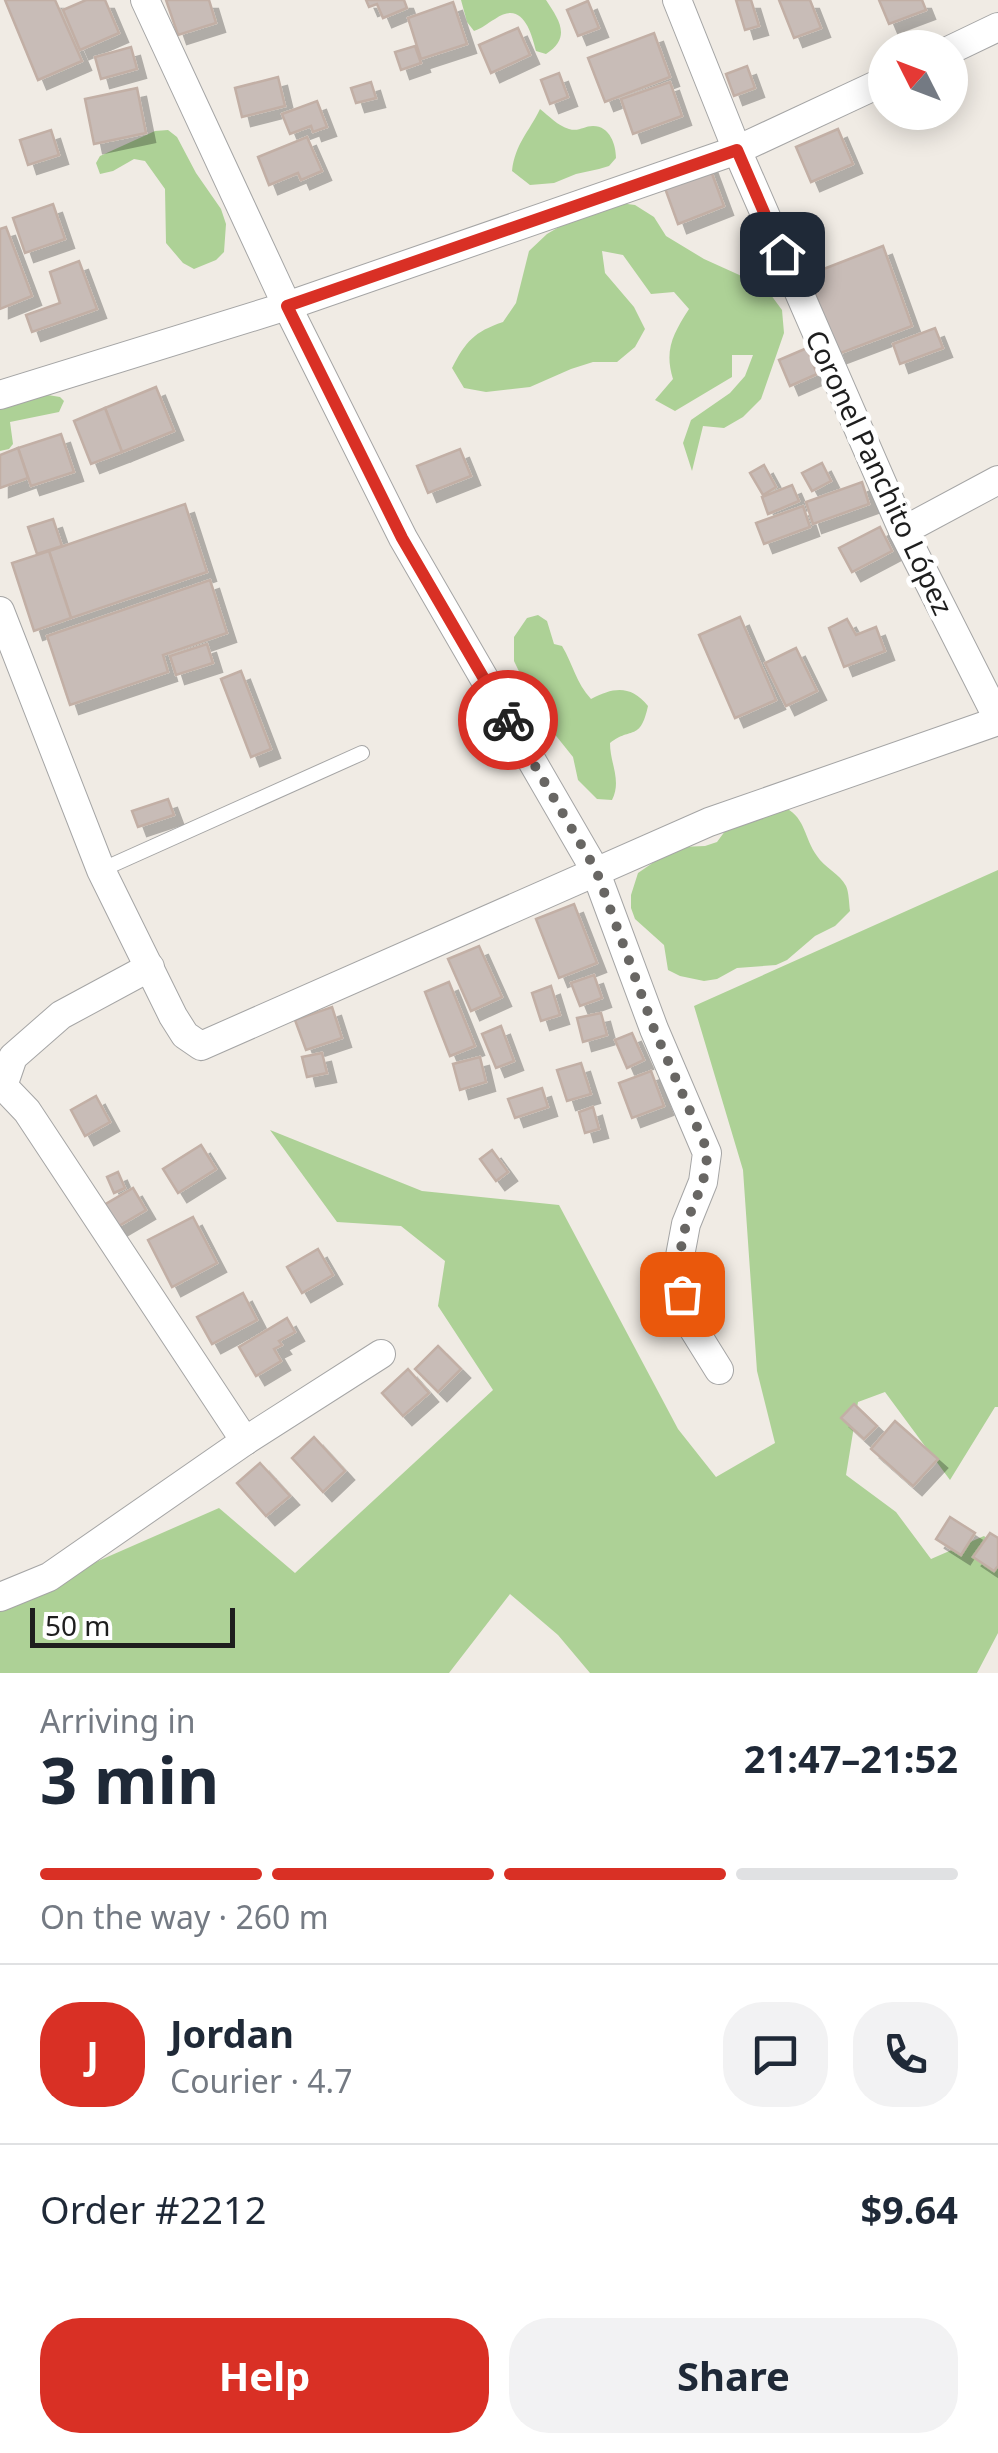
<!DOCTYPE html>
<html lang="en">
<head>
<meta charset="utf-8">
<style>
  :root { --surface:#fff; --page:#f2f2f3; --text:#1f2937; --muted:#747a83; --line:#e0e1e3; --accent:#d93025 }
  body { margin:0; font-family:"Noto Sans",sans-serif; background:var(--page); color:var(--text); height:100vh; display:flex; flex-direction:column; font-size:38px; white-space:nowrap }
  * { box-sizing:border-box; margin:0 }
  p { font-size:32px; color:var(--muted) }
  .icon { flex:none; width:55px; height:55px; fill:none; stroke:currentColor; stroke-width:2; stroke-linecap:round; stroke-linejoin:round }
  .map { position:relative; height:1673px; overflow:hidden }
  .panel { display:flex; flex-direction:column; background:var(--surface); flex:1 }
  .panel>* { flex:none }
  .needle { width:65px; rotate:312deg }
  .buttons { position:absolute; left:868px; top:30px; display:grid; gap:20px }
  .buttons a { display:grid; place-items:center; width:100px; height:100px; border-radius:50%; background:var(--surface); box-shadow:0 5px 25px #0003; font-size:50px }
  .scale { position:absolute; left:30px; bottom:25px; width:205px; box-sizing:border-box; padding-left:10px; border:5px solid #1e1e1e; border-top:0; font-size:28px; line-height:35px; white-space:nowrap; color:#1e1e1e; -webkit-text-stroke:8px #fff; paint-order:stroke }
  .pin { position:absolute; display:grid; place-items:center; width:85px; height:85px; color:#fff; margin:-42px; border-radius:20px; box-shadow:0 5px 15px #0006 }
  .courier { position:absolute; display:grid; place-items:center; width:100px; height:100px; margin:-50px; border:8px solid #d93025; border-radius:50%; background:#fff; color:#222; box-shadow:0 2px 12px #0007 }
  .summary em { font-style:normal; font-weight:700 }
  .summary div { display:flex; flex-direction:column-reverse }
  .summary { display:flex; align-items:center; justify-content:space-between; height:170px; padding:0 40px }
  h1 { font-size:65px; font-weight:700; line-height:75px }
  .bar { display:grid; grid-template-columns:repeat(4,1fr); gap:15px 10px; align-content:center; height:120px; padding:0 40px }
  .bar i { height:12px; border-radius:8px; background:var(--line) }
  .bar .on { background:var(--accent) }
  .bar p { grid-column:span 4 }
  .line { display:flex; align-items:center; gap:25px; padding:0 40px; border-top:2px solid var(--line) }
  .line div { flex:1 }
  .round { display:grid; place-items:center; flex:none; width:105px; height:105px; border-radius:40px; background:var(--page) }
  .primary-button { display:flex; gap:20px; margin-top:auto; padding:20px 40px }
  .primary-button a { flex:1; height:115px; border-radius:40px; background:var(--accent); color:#fff; font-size:40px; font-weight:700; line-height:115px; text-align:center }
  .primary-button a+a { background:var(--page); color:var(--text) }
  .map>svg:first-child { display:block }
</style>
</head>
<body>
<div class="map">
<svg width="998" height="1673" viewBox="0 0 998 1673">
  <defs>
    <filter id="shadow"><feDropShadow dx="9" dy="9" stdDeviation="0" flood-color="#0004"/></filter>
  </defs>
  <rect width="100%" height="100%" fill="#f0ebe4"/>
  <g fill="#add196">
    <path d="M461 0H546C559 20 572 37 546 54L536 51C531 31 522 0 495 19 486 24 483 28 474 31L467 22Z"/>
    <path d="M540 109C549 116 558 126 569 129 579 132 584 126 593 126 610 126 616 145 616 158L609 166 599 169 576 174 554 183 530 185 512 171C515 144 529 132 540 109Z"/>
    <path d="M168 130 177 137 196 173 221 209 226 224 224 252 216 260 194 269 183 263 166 243 165 189 145 161 134 159 113 171 100 174 96 163 100 156 155 131Z"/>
    <path d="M612 202 635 205 654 217 666 236 704 259 746 278 768 291 782 310 784 333 761 399 743 417 724 428 703 426 692 471 683 443 691 420 730 393 745 376 753 355H732V377L675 411 655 400 673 379C664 350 673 334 689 309L674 292 651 294 623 255 602 251 605 273 634 307 645 329 635 347 617 362H593L571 369 530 387 486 392 464 388 452 368C466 341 474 332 503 322L516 303 529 251 547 234 590 209Z"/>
    <path d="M48 395 60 397 64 401 59 412 10 422 13 444 9 449 0 451V405Z"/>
    <path d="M538 615 547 621 554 644 562 646C573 664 576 683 591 699 614 687 631 685 648 706 640 742 632 726 610 743 610 764 622 780 612 800L597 799 578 780 573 757 541 717 514 661V637L527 618Z"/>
    <path d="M786 808C806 819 804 838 817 856 824 867 840 874 846 886 849 892 849 904 850 911L835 926 815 936 787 960 776 965 737 968 717 979 704 981 680 976 668 970 664 945 635 919 631 908V895L638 873 670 851 681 847 705 846 717 842 731 823Z"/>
    <path d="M998 870V1407H995L950 1480 885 1392 858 1402 846 1475 896 1512 931 1559 984 1536 998 1548V1633L977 1673H590L558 1635 510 1594 449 1673H0V1604L219 1508 295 1573 493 1390 438 1306 445 1261 401 1226 337 1222 270 1130 422 1191 559 1205 678 1429 716 1477 775 1443 757 1371 743 1170 694 1006Z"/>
  </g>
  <g fill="#c8bcb7" stroke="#c2afa5" stroke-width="2.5" filter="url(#shadow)">
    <path d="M5 0H55L82 61 38 80Z"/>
    <path d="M86 0H105L119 33 80 50 63 10Z"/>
    <path d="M166 0H209L216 23 178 35Z"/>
    <path d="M366 0H404L407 8 383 18 377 4 369 7Z"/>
    <path d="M736 0H751L759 26 745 30Z"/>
    <path d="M779 0H810L821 28 794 38Z"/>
    <path d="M879 0H922L926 10 889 24Z"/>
    <path d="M588 1 599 28 578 36 567 10Z"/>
    <path d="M453 2 467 44 421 59 408 18Z"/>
    <path d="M518 28 530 55 491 73 479 45Z"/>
    <path d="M654 33 670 77 605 102 588 58Z"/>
    <path d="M415 46 421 63 401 70 395 52Z"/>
    <path d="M131 47 137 69 101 79 95 57Z"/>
    <path d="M747 66 755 88 734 96 726 74Z"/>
    <path d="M559 73 568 97 550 104 541 80Z"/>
    <path d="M278 77 285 106 242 117 235 88Z"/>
    <path d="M371 82 376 98 356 103 351 88Z"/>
    <path d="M670 82 682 116 633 134 621 99Z"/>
    <path d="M137 88 146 133 94 144 85 99Z"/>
    <path d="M317 101 327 127 313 132 311 126 290 134 282 114Z"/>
    <path d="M838 129 853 164 811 182 796 147Z"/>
    <path d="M51 130 59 155 28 165 20 140Z"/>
    <path d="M307 137 322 171 301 180 298 173 269 185 258 157Z"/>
    <path d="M708 163 724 206 678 224 662 180Z"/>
    <path d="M53 204 65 239 25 253 13 218Z"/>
    <path d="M6 227 32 296 0 309V229Z"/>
    <path d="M883 246 912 326 838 354 808 275Z"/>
    <path d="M79 261 97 309 32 332 26 315 60 303 50 272Z"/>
    <path d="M935 328 943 348 900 364 893 344Z"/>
    <path d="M807 348 817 374 790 386 779 360Z"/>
    <path d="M156 387 174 431 122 452 105 408Z"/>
    <path d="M105 408 122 452 91 464 74 421Z"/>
    <path d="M61 434 74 472 31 486 18 448Z"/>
    <path d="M18 448 28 478 0 488V455Z"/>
    <path d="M460 449 471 476 428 493 417 466Z"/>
    <path d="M822 463 831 481 812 491 802 473Z"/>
    <path d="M764 465 776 487 763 495 750 473Z"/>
    <path d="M862 482 869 504 813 524 806 502Z"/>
    <path d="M792 485 799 501 768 514 762 497Z"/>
    <path d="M185 504 207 572 71 618 49 551Z"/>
    <path d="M803 506 810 527 764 544 756 523Z"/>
    <path d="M53 519 62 546 37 554 28 527Z"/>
    <path d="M880 527 892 551 852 572 839 548Z"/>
    <path d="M49 551 71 618 34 631 12 563Z"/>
    <path d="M210 580 227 633 163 655 168 672 70 705 47 636Z"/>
    <path d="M740 617 776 700 735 718 699 635Z"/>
    <path d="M847 619 856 635 876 627 885 651 844 667 829 628Z"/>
    <path d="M207 644 213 663 176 675 170 656Z"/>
    <path d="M796 648 817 691 786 706 765 663Z"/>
    <path d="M241 671 271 749 251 757 221 679Z"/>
    <path d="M168 799 174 815 138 827 132 811Z"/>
    <path d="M574 904 597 963 559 978 536 919Z"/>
    <path d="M479 946 502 997 471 1011 448 959Z"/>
    <path d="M594 975 602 998 580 1006 571 983Z"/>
    <path d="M449 982 475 1046 450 1056 425 992Z"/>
    <path d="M551 986 560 1015 541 1021 532 993Z"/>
    <path d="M332 1007 342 1038 306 1050 295 1020Z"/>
    <path d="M601 1013 607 1035 583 1042 577 1018Z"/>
    <path d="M501 1026 514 1061 496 1068 482 1034Z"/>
    <path d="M632 1033 644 1060 627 1068 615 1040Z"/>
    <path d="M322 1053 327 1073 307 1077 302 1057Z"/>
    <path d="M480 1057 486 1082 460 1090 453 1064Z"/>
    <path d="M581 1063 591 1094 567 1101 557 1070Z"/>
    <path d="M651 1071 664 1106 632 1118 619 1083Z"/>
    <path d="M542 1088 548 1107 515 1118 508 1099Z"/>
    <path d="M96 1096 110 1122 85 1136 71 1110Z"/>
    <path d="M593 1107 599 1129 585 1133 579 1112Z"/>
    <path d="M201 1145 216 1169 178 1193 163 1169Z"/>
    <path d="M492 1150 508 1172 496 1181 480 1159Z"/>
    <path d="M118 1172 125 1188 114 1193 107 1177Z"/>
    <path d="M133 1188 146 1210 117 1227 104 1205Z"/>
    <path d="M193 1217 217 1263 172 1287 148 1240Z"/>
    <path d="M318 1249 333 1275 302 1293 287 1267Z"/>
    <path d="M243 1293 257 1320 212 1344 197 1317Z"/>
    <path d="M287 1318 295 1332 279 1341 282 1345 274 1349 281 1361 256 1376 239 1347Z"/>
    <path d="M438 1346 461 1369 438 1392 415 1369Z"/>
    <path d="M408 1369 429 1393 403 1416 382 1393Z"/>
    <path d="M854 1404 877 1426 864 1439 841 1418Z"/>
    <path d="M895 1421 938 1459 913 1486 871 1449Z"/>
    <path d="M314 1437 345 1471 323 1492 292 1458Z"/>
    <path d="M260 1463 290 1496 266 1516 237 1483Z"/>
    <path d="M950 1517 975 1533 961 1555 936 1539Z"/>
    <path d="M990 1533 998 1538V1566L994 1571 973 1557Z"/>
  </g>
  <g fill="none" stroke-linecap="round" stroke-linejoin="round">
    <g stroke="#a5a5a5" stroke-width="16">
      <path id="lane" d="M101 870 362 753"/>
    </g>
    <g stroke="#a5a5a5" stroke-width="30">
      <g id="street">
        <path d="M145 0 287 306 403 538 595 870 654 1029 707 1153 703 1182 686 1224 677 1272 686 1317 719 1370"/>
        <path d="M677 0 737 150 903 531 998 719"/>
        <path d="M950 50 998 27"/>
        <path d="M0 395 287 306 737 150 885 81"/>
        <path d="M903 531 998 480"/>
        <path d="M0 611 101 870 173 1016 185 1035 201 1046 709 822 998 721"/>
        <path d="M3 1086 13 1057 61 1015 150 967"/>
        <path d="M0 1087 3 1086 27 1111 245 1441"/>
        <path d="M0 1597 49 1577 245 1441 381 1354"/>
      </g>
    </g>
    <use href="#lane" stroke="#fff" stroke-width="14"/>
    <use href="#street" stroke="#fff" stroke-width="28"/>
  </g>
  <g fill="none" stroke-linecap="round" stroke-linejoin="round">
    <path stroke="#686663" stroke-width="10" stroke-dasharray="0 18" d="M508 720 596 870 654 1029 708 1152 703 1182 686 1224 676 1272 682 1294"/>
    <path stroke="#d93025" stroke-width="12" d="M508 720 402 538 287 306 737 150 782 254"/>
  </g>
  <g text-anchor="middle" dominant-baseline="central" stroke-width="10" stroke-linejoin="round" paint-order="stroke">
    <g font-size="28" fill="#1e1e1e" stroke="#fff">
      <text transform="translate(880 472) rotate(65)">Coronel Panchito López</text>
    </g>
  </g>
</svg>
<div class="buttons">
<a><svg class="needle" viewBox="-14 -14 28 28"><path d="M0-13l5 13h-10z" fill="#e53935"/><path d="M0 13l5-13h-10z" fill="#747a83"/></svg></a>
</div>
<div class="scale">50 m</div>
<div class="pin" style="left:682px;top:1294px;background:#ea580c"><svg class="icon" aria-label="bag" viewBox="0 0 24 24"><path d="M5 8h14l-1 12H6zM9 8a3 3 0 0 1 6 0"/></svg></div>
<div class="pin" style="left:782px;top:254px;background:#1f2937"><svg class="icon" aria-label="home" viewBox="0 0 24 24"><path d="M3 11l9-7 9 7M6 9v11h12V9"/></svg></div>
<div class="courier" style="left:508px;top:720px"><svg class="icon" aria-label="bike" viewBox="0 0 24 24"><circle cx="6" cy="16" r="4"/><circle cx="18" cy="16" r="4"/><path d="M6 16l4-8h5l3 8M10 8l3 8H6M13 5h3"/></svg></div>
</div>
<section class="panel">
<div class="summary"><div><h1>3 min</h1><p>Arriving in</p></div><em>21:47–21:52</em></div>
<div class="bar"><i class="on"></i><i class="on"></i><i class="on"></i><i></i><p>On the way · 260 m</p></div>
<div class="line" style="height:180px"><b class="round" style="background:var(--accent);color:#fff">J</b><div><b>Jordan</b><p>Courier · 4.7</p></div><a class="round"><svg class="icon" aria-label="chat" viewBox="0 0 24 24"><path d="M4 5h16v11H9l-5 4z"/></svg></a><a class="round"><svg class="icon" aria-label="phone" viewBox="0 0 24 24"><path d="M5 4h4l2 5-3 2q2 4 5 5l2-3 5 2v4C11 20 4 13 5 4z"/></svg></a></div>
<div class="line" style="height:130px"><div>Order #2212</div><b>$9.64</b></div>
<div class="primary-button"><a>Help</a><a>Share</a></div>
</section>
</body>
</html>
